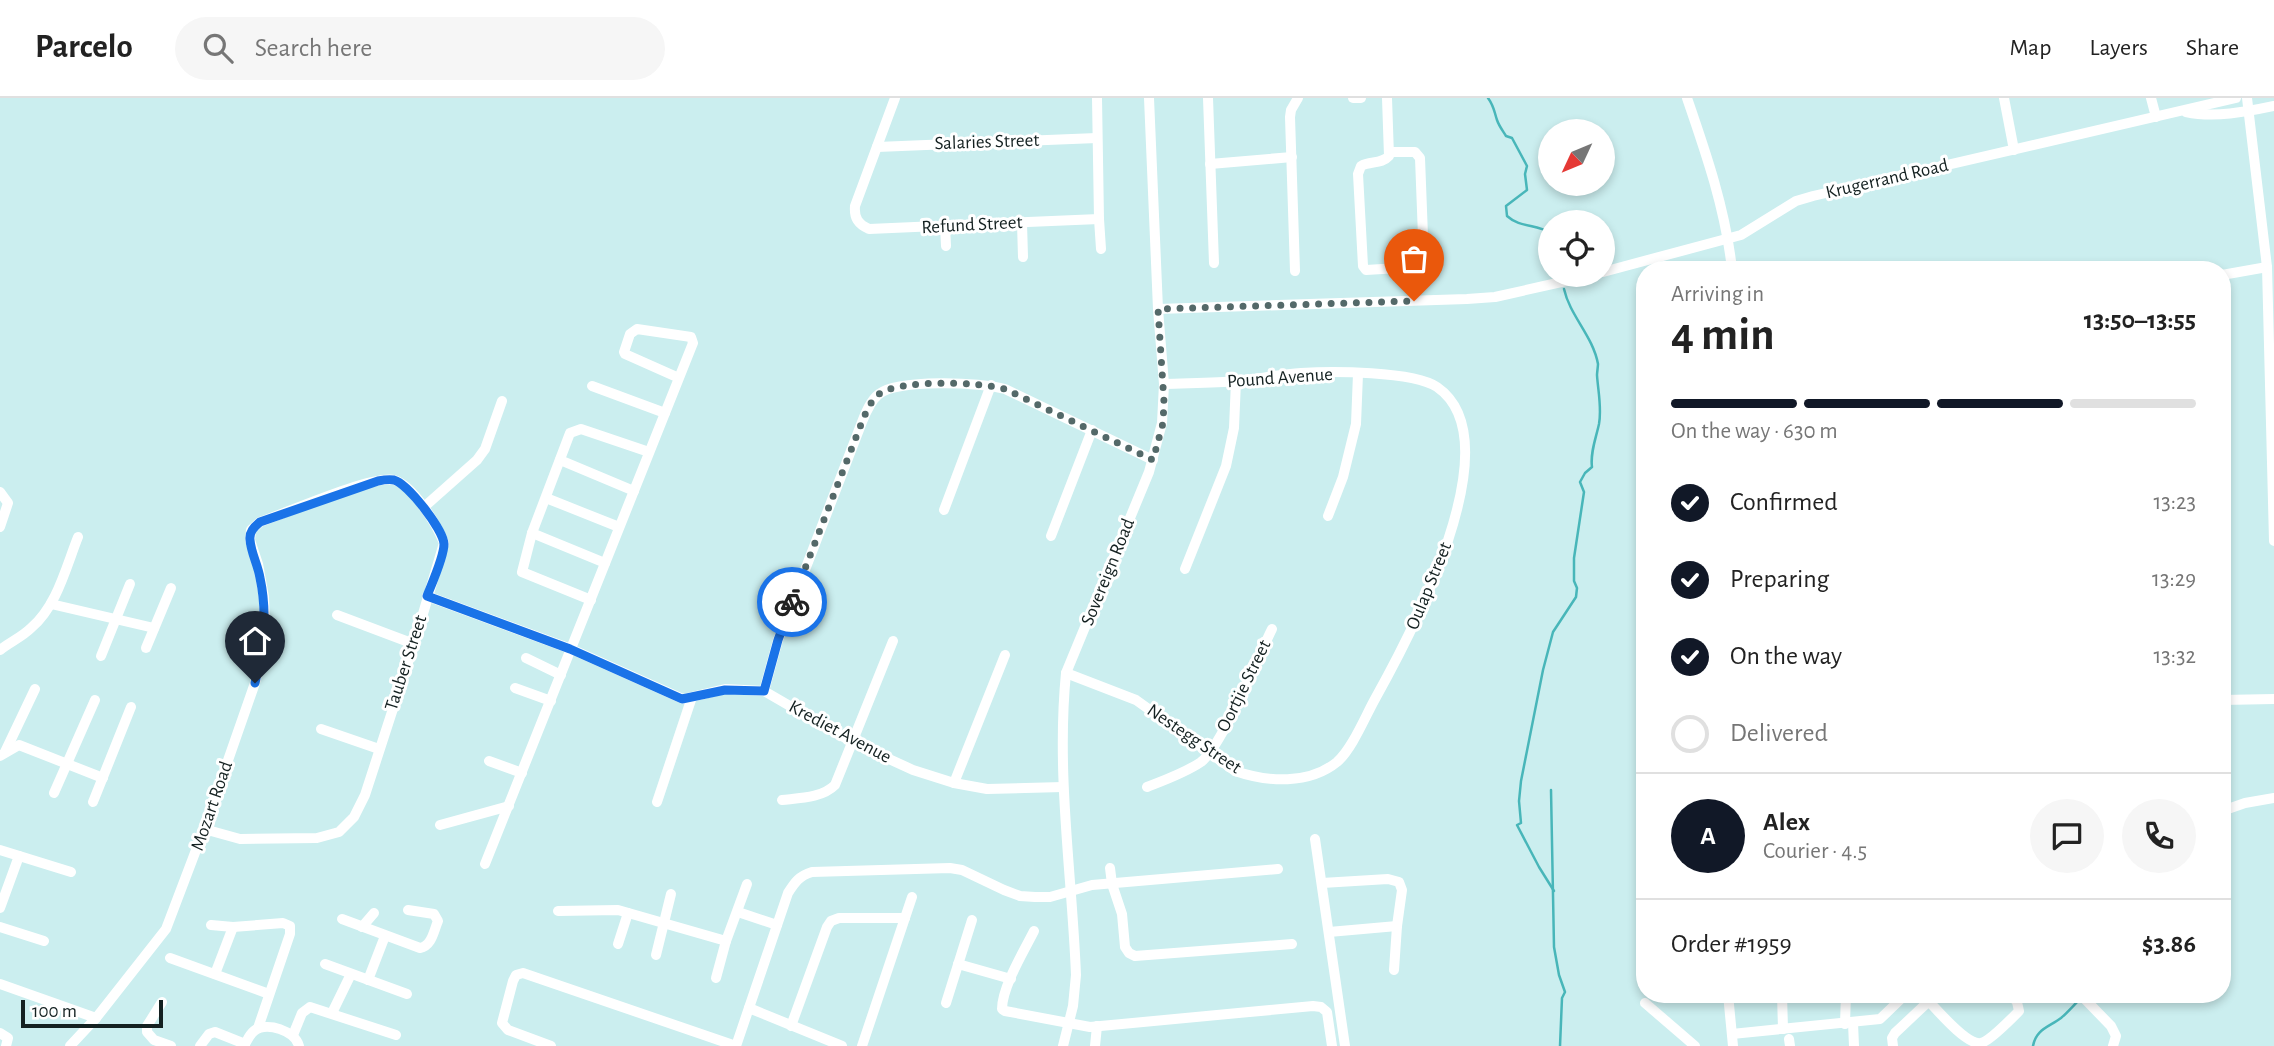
<!DOCTYPE html>
<html lang="en">
<head>
<meta charset="utf-8">
<style>
  :root { --surface:#fff; --page:#f6f6f6; --text:#222; --muted:#767676; --line:#e0e0e0; --accent:#111827 }
  body { margin:0; font-family:"Alegreya Sans",sans-serif; background:var(--page); color:var(--text); height:100vh; display:flex; flex-direction:column; font-size:26px; white-space:nowrap }
  * { box-sizing:border-box; margin:0 }
  p { font-size:23px; color:var(--muted) }
  .icon { flex:none; width:38px; height:38px; fill:none; stroke:currentColor; stroke-width:2; stroke-linecap:round; stroke-linejoin:round }
  .map { position:relative; flex:1; overflow:hidden }
  .details { position:absolute; left:1636px; top:163px; width:595px; height:742px; display:flex; flex-direction:column; background:var(--surface); border-radius:28px; box-shadow:0 4px 10px #0003 }
  .details>* { flex:none }
  .needle { width:46px; rotate:226deg }
  .buttons { position:absolute; left:1538px; top:21px; display:grid; gap:14px }
  .buttons a { display:grid; place-items:center; width:77px; height:77px; border-radius:50%; background:var(--surface); box-shadow:0 4px 10px #0003; font-size:35px }
  .scale { position:absolute; left:21px; bottom:18px; width:142px; box-sizing:border-box; padding-left:7px; border:4px solid #142121; border-top:0; font-size:19px; line-height:24px; white-space:nowrap; color:#142121; -webkit-text-stroke:5px #fff; paint-order:stroke }
  .pin { position:absolute; display:grid; place-items:center; width:60px; height:60px; color:#fff; margin:-72px -30px; border-radius:50% 50% 50% 0; rotate:-45deg; box-shadow:0 0 7px #0007 }
  .pin .icon { rotate:45deg }
  .courier { position:absolute; display:grid; place-items:center; width:70px; height:70px; margin:-35px; border:5px solid #1a73e8; border-radius:50%; background:#fff; color:#222; box-shadow:0 2px 9px #0007 }
  .headline em { font-style:normal; font-weight:600 }
  .headline div { display:flex; flex-direction:column-reverse }
  .headline { display:flex; align-items:center; justify-content:space-between; height:119px; padding:0 35px }
  h1 { font-size:46px; font-weight:600; line-height:52px }
  .bar { display:grid; grid-template-columns:repeat(4,1fr); gap:10px 7px; align-content:center; height:84px; padding:0 35px }
  .bar i { height:9px; border-radius:5px; background:var(--line) }
  .bar .active { background:var(--accent) }
  .bar p { grid-column:span 4 }
  .line { display:flex; align-items:center; gap:18px; padding:0 35px; border-top:2px solid var(--line) }
  .line div { flex:1 }
  .round { display:grid; place-items:center; flex:none; width:74px; height:74px; border-radius:37px; background:var(--page) }
  ol { padding:0 35px; list-style:none }
  li { display:flex; align-items:center; gap:21px; height:77px }
  li p { margin-inline-start:auto }
  li .icon { padding:7px; border-radius:50%; background:var(--accent); color:#fff; stroke-width:4 }
  li:last-child { color:var(--muted) }
  li i { width:38px; height:38px; border:4px solid var(--line); border-radius:50% }
  header { display:flex; align-items:center; gap:42px; box-sizing:border-box; height:98px; padding:0 35px; background:var(--surface); border-bottom:2px solid var(--line) }
  header strong { font-size:33px }
  nav { display:flex; gap:38px; margin-inline-start:auto; font-size:24px }
  .search { width:490px; height:63px; background:var(--page); display:flex; align-items:center; gap:18px; box-sizing:border-box; padding:0 24px; border-radius:38px; color:var(--muted); font-size:26px }
  .map>svg:first-child { display:block }
</style>
</head>
<body>
<header>
<strong>Parcelo</strong>
<div class="search"><svg class="icon" aria-label="search" viewBox="0 0 24 24"><circle cx="10" cy="10" r="6"/><path d="M15 15l6 6"/></svg>Search here</div>
<nav><a>Map</a><a>Layers</a><a>Share</a></nav>
</header>
<div class="map">
<svg width="2274" height="948" viewBox="0 0 2274 948">
  <rect width="100%" height="100%" fill="#cbeeef"/>
  <g fill="none" stroke-linecap="round" stroke-linejoin="round">
    <g stroke="#48b6b9" stroke-width="2.5">
      <path d="M1488 0C1494 8 1494 13 1497 22 1499 28 1503 33 1506 38L1512 40 1527 68 1525 76 1527 92 1506 108 1507 118C1520 130 1537 126 1550 135"/>
      <path d="M1551 692 1554 849 1559 877 1565 894 1562 900 1560 948"/>
      <path d="M1554 793 1539 769 1517 727 1521 725 1519 703 1521 683 1543 572 1553 534 1576 499 1577 490 1574 483V460L1584 394 1580 384 1585 375 1592 369C1590 355 1596 340 1599 326 1602 310 1598 293 1597 277 1597 275 1598 268 1598 266 1593 238 1570 218 1564 191"/>
      <path d="M2033 948C2036 931 2049 929 2061 920 2067 915 2073 908 2078 903"/>
    </g>
    <g stroke="#fff" stroke-width="10">
      <path d="M895 0 855 108C854 120 858 126 869 131L1099 121 1097 0"/>
      <path d="M1208 0 1214 165"/>
      <path d="M1353 0H1361"/>
      <path d="M1387 0 1389 58C1382 66 1370 63 1361 68L1358 76 1363 168 1366 172 1415 169 1424 164 1420 60 1415 54H1390"/>
      <path d="M1687 0C1706 55 1726 113 1732 172"/>
      <path d="M2004 0 2014 52"/>
      <path d="M2151 0 2156 19"/>
      <path d="M2247 0 2267 169 2274 443"/>
      <path d="M2186 14C2214 20 2246 14 2274 8"/>
      <path d="M877 49 1097 40"/>
      <path d="M1210 66 1292 59"/>
      <path d="M1099 121 1101 151"/>
      <path d="M1022 125 1023 159"/>
      <path d="M945 128 946 148"/>
      <path d="M1295 173 1290 19 1291 12 1298 0"/>
      <path d="M1603 174 1741 137 1796 103 1813 98 2236 0"/>
      <path d="M2222 177 2267 169"/>
      <path d="M1158 211 1467 201 1495 199 1593 177"/>
      <path d="M592 288 665 315"/>
      <path d="M560 362 634 393"/>
      <path d="M0 394 8 405 0 429"/>
      <path d="M546 400 619 429"/>
      <path d="M424 409 477 362 485 351 502 303"/>
      <path d="M944 412 991 287"/>
      <path d="M1328 418 1343 379 1356 326 1358 276"/>
      <path d="M532 435 605 465"/>
      <path d="M1051 438 1092 332"/>
      <path d="M1185 471 1226 368 1234 330 1236 283"/>
      <path d="M427 498 571 551 683 601 725 591 764 593 852 644 913 672 954 685 987 691 1063 689"/>
      <path d="M591 502 522 474 532 435 570 335 581 331 649 354"/>
      <path d="M51 506 154 530"/>
      <path d="M337 517 414 546"/>
      <path d="M146 550 171 490"/>
      <path d="M0 552C10 544 22 539 31 530 57 508 66 469 78 439"/>
      <path d="M101 558 130 486"/>
      <path d="M526 560 561 577"/>
      <path d="M1066 575 1136 602 1235 673C1267 684 1309 687 1337 664 1352 651 1365 619 1375 601 1409 540 1515 343 1437 289 1413 273 1331 273 1301 275 1280 276 1259 281 1238 283 1214 285 1188 285 1164 286"/>
      <path d="M515 590 551 603"/>
      <path d="M764 593 778 542 862 324C866 314 871 302 879 296 898 281 981 284 1005 291L1153 362"/>
      <path d="M2222 602 2274 601"/>
      <path d="M321 631 379 651"/>
      <path d="M5 654 35 591"/>
      <path d="M0 658 19 647 103 680"/>
      <path d="M489 663 522 675"/>
      <path d="M954 685 1005 557"/>
      <path d="M1147 689C1165 682 1185 675 1201 664 1222 648 1258 559 1272 531"/>
      <path d="M54 695 95 602"/>
      <path d="M782 702C800 700 822 700 835 687L893 543"/>
      <path d="M93 704 131 609"/>
      <path d="M657 704 692 599"/>
      <path d="M2222 713 2245 705 2274 700"/>
      <path d="M440 727 509 708"/>
      <path d="M1315 741 1345 948"/>
      <path d="M0 752 71 774"/>
      <path d="M485 766 693 245 691 239 637 231 630 236 624 254 625 256 679 280"/>
      <path d="M1110 770 1112 786 1122 816 1125 849 1129 855 1135 858 1292 846"/>
      <path d="M1322 785 1388 781 1399 784 1402 792 1397 828 1394 872"/>
      <path d="M0 810 19 758"/>
      <path d="M558 813 618 812 726 843"/>
      <path d="M738 814 777 827"/>
      <path d="M342 821 420 850C432 848 434 832 438 823L434 816 408 812"/>
      <path d="M211 827 233 829 283 825 290 828V836L258 930"/>
      <path d="M0 829 44 843"/>
      <path d="M362 829 374 815"/>
      <path d="M1034 833C1024 853 1002 889 1002 911L1005 913 1090 929 1313 908 1321 909 1327 914 1332 948"/>
      <path d="M1329 834 1397 828"/>
      <path d="M618 846 628 815"/>
      <path d="M656 857 671 796"/>
      <path d="M170 860 269 896"/>
      <path d="M325 866 407 896"/>
      <path d="M958 866 1011 881"/>
      <path d="M215 876 233 829"/>
      <path d="M716 880 726 843 747 786"/>
      <path d="M368 882 385 838"/>
      <path d="M0 886 96 920"/>
      <path d="M1728 896 1733 948"/>
      <path d="M1782 896 1783 931"/>
      <path d="M1922 896C1933 907 1966 948 1981 945 1990 943 2012 920 2019 913L2017 904 2010 896"/>
      <path d="M2080 896 2111 928 2116 938 2113 948"/>
      <path d="M162 904 147 928V934L154 942 171 948"/>
      <path d="M946 905 972 822"/>
      <path d="M1645 905 1695 948"/>
      <path d="M749 910 842 948"/>
      <path d="M332 915 351 876"/>
      <path d="M1853 925 1854 948"/>
      <path d="M1845 926 1846 896"/>
      <path d="M791 928 827 829 831 823 839 820H905"/>
      <path d="M0 935 8 940 6 948"/>
      <path d="M1732 936 1880 921 1906 896"/>
      <path d="M293 937 302 915 310 909 396 937"/>
      <path d="M1789 941 1790 948"/>
      <path d="M70 948 96 920 166 831 204 731 255 585 263 549 265 523 264 499 258 466 250 442 251 432 260 424C286 415 372 377 394 382 413 387 437 427 444 445L414 546 365 697 354 719 339 734 317 740 240 741 204 731"/>
      <path d="M200 948 209 936 215 934 245 946"/>
      <path d="M244 948C247 943 249 937 254 933 267 923 295 933 299 948"/>
      <path d="M551 948 508 932 502 925 513 883 516 877 523 875 736 948"/>
      <path d="M736 948 788 795C795 784 799 778 812 774L950 770 962 772 1004 792 1020 798 1035 799H1050L1092 787 1278 771"/>
      <path d="M862 948 912 799"/>
      <path d="M1063 948 1073 908 1076 877C1072 776 1056 676 1066 575L1149 374 1162 325 1164 286 1158 211 1149 0"/>
      <path d="M1095 948 1097 928"/>
      <path d="M1893 948 1892 940 1895 935 1929 903"/>
    </g>
  </g>
  <g fill="none" stroke-linecap="round" stroke-linejoin="round">
    <path stroke="#546969" stroke-width="7" stroke-dasharray="0 12.6" d="M792 504 862 324C866 314 871 302 879 296 899 281 981 284 1005 291L1153 362 1163 325 1164 304 1158 211 1414 203"/>
    <path stroke="#1a73e8" stroke-width="9" d="M255 585C263 549 268 517 260 480 258 467 251 455 250 442 249 434 254 429 260 424L378 383C383 382 389 381 394 382 408 386 443 431 444 446 444 459 432 485 427 498L570 551 682 601 725 592 764 593 778 542 792 504"/>
  </g>
  <g text-anchor="middle" dominant-baseline="central" stroke-width="6" stroke-linejoin="round" paint-order="stroke">
    <g font-size="19" fill="#142121" stroke="#fff">
      <text transform="translate(987 44) rotate(-2)">Salaries Street</text>
      <text transform="translate(1887 81) rotate(-13)">Krugerrand Road</text>
      <text transform="translate(972 127) rotate(-3)">Refund Street</text>
      <text transform="translate(1280 280) rotate(-4)">Pound Avenue</text>
      <text transform="translate(1108 474) rotate(-68)">Sovereign Road</text>
      <text transform="translate(1429 488) rotate(-68)">Oulap Street</text>
      <text transform="translate(406 565) rotate(-72)">Tauber Street</text>
      <text transform="translate(1244 588) rotate(-64)">Oortjie Street</text>
      <text transform="translate(840 634) rotate(28)">Krediet Avenue</text>
      <text transform="translate(1194 641) rotate(34)">Nestegg Street</text>
      <text transform="translate(212 708) rotate(-71)">Mozart Road</text>
    </g>
  </g>
</svg>
<div class="buttons">
<a><svg class="needle" viewBox="-14 -14 28 28"><path d="M0-13l5 13h-10z" fill="#e53935"/><path d="M0 13l5-13h-10z" fill="#767676"/></svg></a>
<a><svg class="icon" aria-label="locate" viewBox="0 0 24 24"><circle cx="12" cy="12" r="6"/><path d="M12 2v4M12 18v4M2 12h4M18 12h4"/></svg></a>
</div>
<div class="scale">100 m</div>
<div class="pin" style="left:1414px;top:203px;background:#ea580c"><svg class="icon" aria-label="bag" viewBox="0 0 24 24"><path d="M5 8h14l-1 12H6zM9 8a3 3 0 0 1 6 0"/></svg></div>
<div class="pin" style="left:255px;top:585px;background:#1f2937"><svg class="icon" aria-label="home" viewBox="0 0 24 24"><path d="M3 11l9-7 9 7M6 9v11h12V9"/></svg></div>
<div class="courier" style="left:792px;top:504px"><svg class="icon" aria-label="bike" viewBox="0 0 24 24"><circle cx="6" cy="16" r="4"/><circle cx="18" cy="16" r="4"/><path d="M6 16l4-8h5l3 8M10 8l3 8H6M13 5h3"/></svg></div>
<section class="details">
<div class="headline"><div><h1>4 min</h1><p>Arriving in</p></div><em>13:50–13:55</em></div>
<div class="bar"><i class="active"></i><i class="active"></i><i class="active"></i><i></i><p>On the way · 630 m</p></div>
<ol>
<li><svg class="icon" aria-label="check" viewBox="0 0 24 24"><path d="M5 12l5 5 9-10"/></svg>Confirmed<p>13:23</p></li>
<li><svg class="icon" aria-label="check" viewBox="0 0 24 24"><path d="M5 12l5 5 9-10"/></svg>Preparing<p>13:29</p></li>
<li><svg class="icon" aria-label="check" viewBox="0 0 24 24"><path d="M5 12l5 5 9-10"/></svg>On the way<p>13:32</p></li>
<li><i></i>Delivered</li>
</ol>
<div class="line" style="height:126px"><b class="round" style="background:var(--accent);color:#fff">A</b><div><b>Alex</b><p>Courier · 4.5</p></div><a class="round"><svg class="icon" aria-label="chat" viewBox="0 0 24 24"><path d="M4 5h16v11H9l-5 4z"/></svg></a><a class="round"><svg class="icon" aria-label="phone" viewBox="0 0 24 24"><path d="M5 4h4l2 5-3 2q2 4 5 5l2-3 5 2v4C11 20 4 13 5 4z"/></svg></a></div>
<div class="line" style="height:91px"><div>Order #1959</div><b>$3.86</b></div>
</section>
</div>
</body>
</html>
